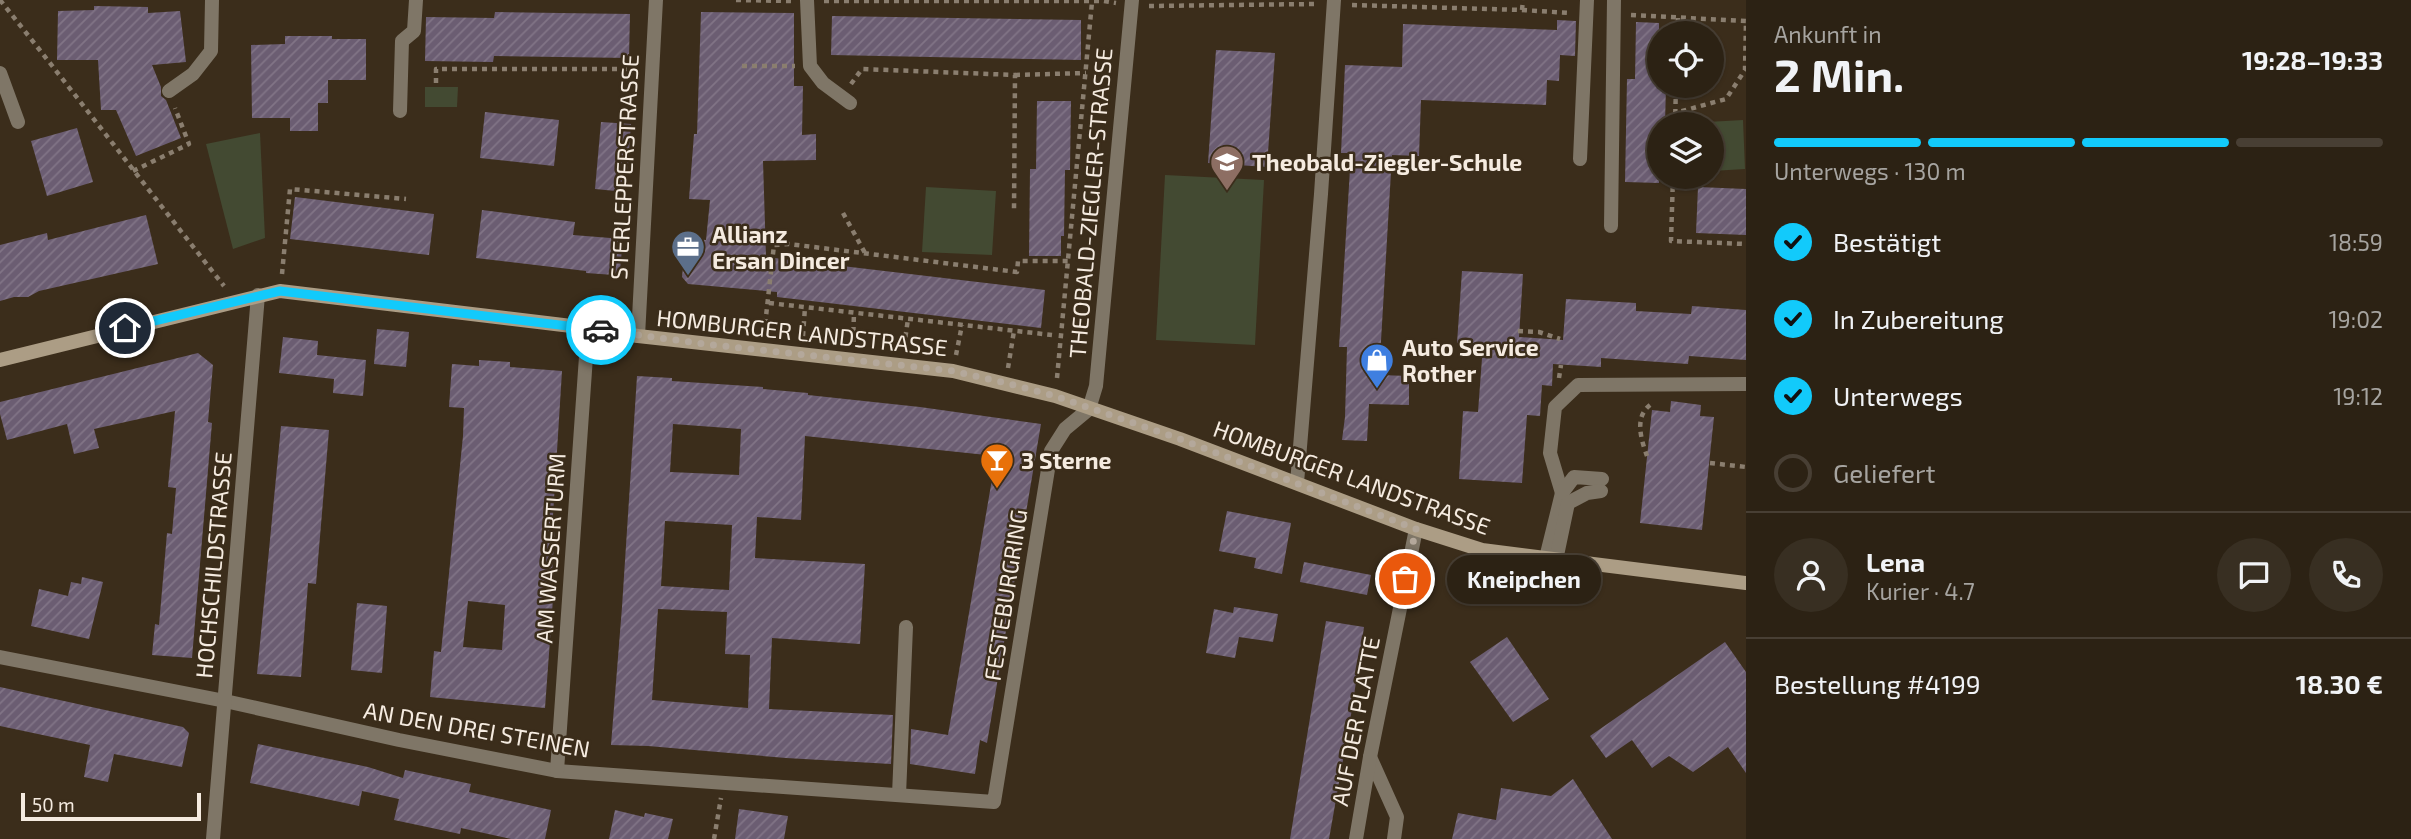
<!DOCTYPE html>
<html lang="de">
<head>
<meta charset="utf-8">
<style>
  :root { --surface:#2c2214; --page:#382f22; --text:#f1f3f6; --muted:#a6a4a0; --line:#483f34; --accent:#12cafb }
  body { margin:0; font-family:"Exo 2",sans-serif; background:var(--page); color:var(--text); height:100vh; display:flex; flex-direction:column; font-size:26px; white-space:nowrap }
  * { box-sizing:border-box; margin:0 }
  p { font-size:23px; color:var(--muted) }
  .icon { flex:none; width:38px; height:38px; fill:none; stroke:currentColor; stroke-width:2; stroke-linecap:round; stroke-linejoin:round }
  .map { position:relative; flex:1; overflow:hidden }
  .sheet { display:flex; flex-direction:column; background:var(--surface); width:665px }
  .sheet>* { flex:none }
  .tools { position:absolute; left:1647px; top:21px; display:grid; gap:14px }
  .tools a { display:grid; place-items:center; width:77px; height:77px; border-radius:50%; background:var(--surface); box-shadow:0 2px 5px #0004,0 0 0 2px var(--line); font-size:35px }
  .scale { position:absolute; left:21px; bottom:18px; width:180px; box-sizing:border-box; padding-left:7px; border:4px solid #f5ebe0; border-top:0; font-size:19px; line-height:24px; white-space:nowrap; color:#f5ebe0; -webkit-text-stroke:5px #3b2d1b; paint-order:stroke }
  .pin { position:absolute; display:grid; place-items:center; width:60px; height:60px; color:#fff; margin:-30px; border:4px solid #fff; border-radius:50%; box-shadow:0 2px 7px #0007 }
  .courier { position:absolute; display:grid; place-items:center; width:70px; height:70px; margin:-35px; border:5px solid #12cafb; border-radius:50%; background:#fff; color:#222; box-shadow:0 2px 9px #0007 }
  .bubble { position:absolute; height:49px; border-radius:24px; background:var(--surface); box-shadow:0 2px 5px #0004,0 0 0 2px var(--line); font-size:23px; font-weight:700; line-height:49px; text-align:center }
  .headline em { font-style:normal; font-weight:700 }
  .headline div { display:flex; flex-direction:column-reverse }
  .headline { display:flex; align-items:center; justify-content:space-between; height:119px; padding:0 28px }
  h1 { font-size:46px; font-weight:700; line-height:52px }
  .bar { display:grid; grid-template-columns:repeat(4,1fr); gap:10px 7px; align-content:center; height:84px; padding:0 28px }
  .bar i { height:9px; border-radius:5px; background:var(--line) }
  .bar .current { background:var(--accent) }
  .bar p { grid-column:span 4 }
  .line { display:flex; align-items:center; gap:18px; padding:0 28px; border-top:2px solid var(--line) }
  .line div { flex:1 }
  .round { display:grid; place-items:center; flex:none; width:74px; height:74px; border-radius:37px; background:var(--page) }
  ol { padding:0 28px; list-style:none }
  li { display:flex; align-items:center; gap:21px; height:77px }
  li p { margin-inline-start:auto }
  li .icon { padding:7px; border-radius:50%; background:var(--accent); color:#111; stroke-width:4 }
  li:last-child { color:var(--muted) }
  li i { width:38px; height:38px; border:4px solid var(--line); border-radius:50% }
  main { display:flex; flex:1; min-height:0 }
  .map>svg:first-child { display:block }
</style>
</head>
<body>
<main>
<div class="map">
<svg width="1746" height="839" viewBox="0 0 1746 839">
  <defs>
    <pattern id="building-hatch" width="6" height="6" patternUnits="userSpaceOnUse" patternTransform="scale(1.75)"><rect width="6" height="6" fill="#6b5d72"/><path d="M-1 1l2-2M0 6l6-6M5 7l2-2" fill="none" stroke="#817486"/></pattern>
  </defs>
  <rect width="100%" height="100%" fill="#3b2d1b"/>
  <g fill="#434a32">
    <path d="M425 87H458L457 107H425Z"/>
    <path d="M1743 120 1745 169 1712 171V124H1707V122Z"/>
    <path d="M260 133 265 238 233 249 206 144Z"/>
    <path d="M1165 175 1264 180 1255 345 1156 340Z"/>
    <path d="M926 187 996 191 992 255 922 252Z"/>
  </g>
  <g fill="url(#building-hatch)" fill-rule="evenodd">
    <path d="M94 6 148 7V13L180 11 186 62 152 65 161 87V96L166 100 181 138 136 156 116 110H101L98 60H57L58 11 94 10Z"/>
    <path d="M495 12 630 14 629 58 494 56 493 62 425 61 426 17 494 18Z"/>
    <path d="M701 12 794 13V86H803L802 135 816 134V160L763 161 766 257 1045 290 1041 328 777 297V292L688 284 682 277 685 248H693L694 239 706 240 710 200 689 199 694 134H697Z"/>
    <path d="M832 16 1081 20V60L831 55Z"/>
    <path d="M1557 20 1576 21 1575 56 1560 55 1559 81 1547 80 1546 105 1421 100 1419 156 1392 155 1379 375 1409 376V405L1369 404 1367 441 1342 440 1345 417 1347 347H1339L1351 153H1341L1345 65 1402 67 1403 24 1557 30Z"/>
    <path d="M1636 22 1659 23V86H1666L1665 124H1659V183L1625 182 1627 79H1635Z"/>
    <path d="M285 36H332V39H366V80H328V103H318V131H290V118H252L251 45 285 44Z"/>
    <path d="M1216 50 1275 53 1267 167 1208 163Z"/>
    <path d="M1037 101H1071L1070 170H1065L1064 236H1061V256H1029L1030 169H1036Z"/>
    <path d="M485 112 559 120 554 166 480 158Z"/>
    <path d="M601 122 631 124 626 192 595 189Z"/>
    <path d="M77 128 93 182 47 196 31 141Z"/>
    <path d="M1698 187 1746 189V235L1696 233Z"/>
    <path d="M295 197 434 214 429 255 290 239Z"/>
    <path d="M482 210 575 222 573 235 623 239 620 270 614 275 586 273V271L476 258Z"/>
    <path d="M146 215 158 264 39 291 28 297H14L0 301V245L47 233 48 240Z"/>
    <path d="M1462 271 1523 274 1519 337 1563 340 1566 299 1636 303V311L1691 314 1692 306 1746 310V360L1689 356 1688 364 1601 358V367L1553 364 1552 386 1542 385 1540 416 1527 415 1522 483 1459 479 1463 411 1478 412 1483 345 1457 343Z"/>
    <path d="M377 329 409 332 406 367 374 364Z"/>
    <path d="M283 337 318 341 317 355 366 360 363 396 333 393 334 379 279 373Z"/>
    <path d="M198 353 213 365 208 422 212 423 192 658 152 655 155 624 159 625 167 533 172 534 176 488 168 487 175 411 94 429 99 448 74 454 67 424 7 440 0 414V402Z"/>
    <path d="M479 360 510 362V367L562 371 552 531 555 532 550 599H553L545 708 430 697 434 651 441 652 463 436 464 408 449 407 452 364 479 366ZM468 601 505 605 502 650 463 647Z"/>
    <path d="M637 376 672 378V381L763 387V389L808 393V395L920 407 1041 424 987 743 980 740 975 774 910 764 911 729 948 735 996 456 805 436 801 520 757 517 755 558 865 564 860 644 772 638 769 709 893 715 891 764 786 758 648 746 611 745 622 607ZM673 424 741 429 739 475 670 472ZM665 521 732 525 729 590 661 586ZM658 609 727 612 725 654 750 655 748 708 652 700Z"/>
    <path d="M1671 401 1701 405 1700 416 1714 417 1702 530 1640 523 1652 410 1670 412Z"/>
    <path d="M281 426 329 430 316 584 308 583 301 677 257 674Z"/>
    <path d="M1227 511 1291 523 1282 574 1254 568 1256 558 1219 551Z"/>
    <path d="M1304 562 1371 575 1367 595 1300 582Z"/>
    <path d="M82 577 103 582 89 639 31 626 39 589 68 596 71 582 81 584Z"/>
    <path d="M357 603 387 606 382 673 351 670Z"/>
    <path d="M1234 607 1278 614 1273 642 1239 637 1235 658 1206 653 1214 609 1233 613Z"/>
    <path d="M1326 621 1364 627 1352 709 1329 839H1290Z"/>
    <path d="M1507 637 1549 699 1513 722 1470 662Z"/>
    <path d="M1725 642 1746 672V773L1728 747 1693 772 1669 756 1652 768 1632 740 1606 758 1590 736Z"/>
    <path d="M0 687 183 727 189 733 182 767 114 754 108 782 84 777 90 745 0 726Z"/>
    <path d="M258 744 368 767 403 778 405 770 471 784 469 792 551 810 545 839H511L461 828 460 834 394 820 399 799 362 791 359 806 250 783Z"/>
    <path d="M1573 779 1612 839H1452L1458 813 1496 820 1501 788 1551 796Z"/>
    <path d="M739 809 788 816 784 839H735Z"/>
    <path d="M615 810 644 817 645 813 673 819 668 839H609Z"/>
  </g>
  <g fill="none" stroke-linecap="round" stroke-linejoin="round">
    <g stroke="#8a7e6f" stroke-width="4.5" stroke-dasharray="5 5" stroke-linecap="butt">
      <path d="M0 0C76 95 149 191 224 286"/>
      <path d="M736 0 791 1"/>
      <path d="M824 1H1104L1116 3"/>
      <path d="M1352 5 1522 10 1523 0"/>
      <path d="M1149 6 1315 4"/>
      <path d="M1522 10 1570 13"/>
      <path d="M1631 15 1746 21 1745 70 1726 99 1675 113"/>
      <path d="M1678 33V17"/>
      <path d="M742 66H795"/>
      <path d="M1015 75 1086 73"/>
      <path d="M436 83V69H635"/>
      <path d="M851 84 862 69 1015 75 1014 211"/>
      <path d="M1675 124 1676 86"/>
      <path d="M133 171 189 144 175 108"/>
      <path d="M1673 177 1671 241 1746 244"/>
      <path d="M843 213 865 253"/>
      <path d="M282 274 290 189 406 199"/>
      <path d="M769 303 1052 335"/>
      <path d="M1518 331 1539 332 1560 339"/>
      <path d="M764 334 774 245 789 244 1017 272 1018 261H1069"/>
      <path d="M803 336 805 307"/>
      <path d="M853 342 854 313"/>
      <path d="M904 347 908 319"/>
      <path d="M956 355 962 325"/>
      <path d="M1008 368 1014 331"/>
      <path d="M1057 378 1092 2"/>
      <path d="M1559 378 1561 365"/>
      <path d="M1647 456C1641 439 1633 415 1653 403"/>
      <path d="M1710 463 1746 467"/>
      <path d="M714 839 721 798"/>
    </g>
    <g stroke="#7f7667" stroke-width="14">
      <path d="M807 0 810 66 823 83 850 103"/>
      <path d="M0 73 18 122"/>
      <path d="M169 91 193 74 211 51 212 0"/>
      <path d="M400 111 402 41 414 31 416 0"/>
      <path d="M1580 159 1587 0"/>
      <path d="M1611 226 1614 0"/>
      <path d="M1562 493 1550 453 1555 407 1578 385 1746 384"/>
      <path d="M1546 558 1562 493 1574 477 1602 479"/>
      <path d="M1556 560 1568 503 1587 493 1601 491"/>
      <path d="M1370 757 1397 817 1394 839"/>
      <path d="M899 795 906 627"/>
    </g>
    <g stroke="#7f7667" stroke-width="14">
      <path d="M638 336 656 0"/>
      <path d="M1297 483 1321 194 1334 0"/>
      <path d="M0 657 225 701 399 740 557 771 994 802 1051 451 1065 429 1089 409 1096 386 1132 0"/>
      <path d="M557 771 588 328"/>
      <path d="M213 839 258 295"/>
      <path d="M1356 839 1370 757 1416 529"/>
    </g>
    <path stroke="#ac9d85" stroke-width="14" d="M0 360 280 291 588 328 638 336 953 371 1055 396 1180 439 1416 529 1482 550 1746 583"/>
  </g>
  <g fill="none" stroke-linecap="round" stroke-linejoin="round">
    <path stroke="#b4a89b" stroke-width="7" stroke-dasharray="0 12.6" d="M601 330 705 344 953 371 1006 383 1055 396 1180 439 1416 529 1405 579"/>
    <path stroke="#12cafb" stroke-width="9" d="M125 328 280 291 601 330"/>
  </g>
  <defs>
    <g id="school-pin" transform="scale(1.75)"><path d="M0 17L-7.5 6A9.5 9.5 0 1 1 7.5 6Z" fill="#8d6e63" stroke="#3b2d1b"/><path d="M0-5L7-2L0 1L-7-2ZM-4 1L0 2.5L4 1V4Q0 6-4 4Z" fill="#fff"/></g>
    <g id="office-pin" transform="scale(1.75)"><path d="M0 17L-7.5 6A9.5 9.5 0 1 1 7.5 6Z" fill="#5c6f8a" stroke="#3b2d1b"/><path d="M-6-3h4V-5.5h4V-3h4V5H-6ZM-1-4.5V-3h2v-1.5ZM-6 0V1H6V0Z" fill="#fff"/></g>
    <g id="shop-pin" transform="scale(1.75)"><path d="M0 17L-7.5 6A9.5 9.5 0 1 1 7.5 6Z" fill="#3f7fe0" stroke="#3b2d1b"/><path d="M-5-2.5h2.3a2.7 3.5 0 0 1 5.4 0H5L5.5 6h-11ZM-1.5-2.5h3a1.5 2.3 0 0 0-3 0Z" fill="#fff"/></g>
    <g id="bar-pin" transform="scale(1.75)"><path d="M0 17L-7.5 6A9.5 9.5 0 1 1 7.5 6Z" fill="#e8710a" stroke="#3b2d1b"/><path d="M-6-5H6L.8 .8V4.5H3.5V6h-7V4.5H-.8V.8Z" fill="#fff"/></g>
  </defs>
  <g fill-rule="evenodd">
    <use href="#school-pin" x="1227" y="162"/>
    <use href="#office-pin" x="688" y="247"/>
    <use href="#shop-pin" x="1377" y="360"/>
    <use href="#bar-pin" x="997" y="460"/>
  </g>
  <g text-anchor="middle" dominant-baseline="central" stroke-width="5" stroke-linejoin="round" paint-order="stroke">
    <g font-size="23" font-weight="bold" fill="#f5ebe0" stroke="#3b2d1b" text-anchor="start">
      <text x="1252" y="162">Theobald-Ziegler-Schule</text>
      <text x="712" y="234">Allianz<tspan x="712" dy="26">Ersan Dincer</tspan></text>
      <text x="1402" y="347">Auto Service<tspan x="1402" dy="26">Rother</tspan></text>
      <text x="1021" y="460">3 Sterne</text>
    </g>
    <g font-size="23" fill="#f5ebe0" stroke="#3b2d1b">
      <text transform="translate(624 167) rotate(-87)">STERLEPPERSTRASSE</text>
      <text transform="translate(1090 203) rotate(-85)">THEOBALD-ZIEGLER-STRASSE</text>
      <text transform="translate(802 332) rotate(6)">HOMBURGER LANDSTRASSE</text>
      <text transform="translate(1352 477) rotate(20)">HOMBURGER LANDSTRASSE</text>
      <text transform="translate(550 548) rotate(-86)">AM WASSERTURM</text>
      <text transform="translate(213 565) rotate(-85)">HOCHSCHILDSTRASSE</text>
      <text transform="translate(1005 595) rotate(-81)">FESTEBURGRING</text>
      <text transform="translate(1355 721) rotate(-79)">AUF DER PLATTE</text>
      <text transform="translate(477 729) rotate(10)">AN DEN DREI STEINEN</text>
    </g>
  </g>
</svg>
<div class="tools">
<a><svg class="icon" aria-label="locate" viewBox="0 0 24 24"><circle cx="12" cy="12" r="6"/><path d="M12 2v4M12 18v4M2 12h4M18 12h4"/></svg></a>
<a><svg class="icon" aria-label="layers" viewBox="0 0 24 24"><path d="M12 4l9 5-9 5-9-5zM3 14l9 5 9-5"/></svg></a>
</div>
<div class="scale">50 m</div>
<div class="pin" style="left:1405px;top:579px;background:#ea580c"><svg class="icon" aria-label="bag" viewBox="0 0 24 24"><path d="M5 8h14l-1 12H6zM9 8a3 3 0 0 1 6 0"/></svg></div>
<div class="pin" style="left:125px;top:328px;background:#1f2937"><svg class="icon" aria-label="home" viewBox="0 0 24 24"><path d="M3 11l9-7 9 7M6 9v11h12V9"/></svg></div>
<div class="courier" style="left:601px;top:330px"><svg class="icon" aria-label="car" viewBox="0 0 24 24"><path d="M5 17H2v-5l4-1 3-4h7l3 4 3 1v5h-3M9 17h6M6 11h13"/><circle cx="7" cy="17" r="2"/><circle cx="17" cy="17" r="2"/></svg></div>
<div class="bubble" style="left:1447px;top:555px;width:154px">Kneipchen</div>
</div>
<section class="sheet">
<div class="headline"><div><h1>2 Min.</h1><p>Ankunft in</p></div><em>19:28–19:33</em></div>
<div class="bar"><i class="current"></i><i class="current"></i><i class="current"></i><i></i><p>Unterwegs · 130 m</p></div>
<ol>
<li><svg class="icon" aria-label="check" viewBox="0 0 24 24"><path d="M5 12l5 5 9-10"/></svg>Bestätigt<p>18:59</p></li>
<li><svg class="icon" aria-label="check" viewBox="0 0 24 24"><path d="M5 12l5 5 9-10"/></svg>In Zubereitung<p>19:02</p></li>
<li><svg class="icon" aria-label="check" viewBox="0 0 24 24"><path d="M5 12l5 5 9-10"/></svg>Unterwegs<p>19:12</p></li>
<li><i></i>Geliefert</li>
</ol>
<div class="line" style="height:126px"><a class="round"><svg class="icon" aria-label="person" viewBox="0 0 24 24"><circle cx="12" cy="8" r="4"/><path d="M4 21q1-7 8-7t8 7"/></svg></a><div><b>Lena</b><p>Kurier · 4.7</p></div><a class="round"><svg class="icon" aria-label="chat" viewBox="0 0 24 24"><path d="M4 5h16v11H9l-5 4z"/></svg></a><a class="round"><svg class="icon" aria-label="phone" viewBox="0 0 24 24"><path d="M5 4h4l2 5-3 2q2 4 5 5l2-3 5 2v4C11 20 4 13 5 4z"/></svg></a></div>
<div class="line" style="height:91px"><div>Bestellung #4199</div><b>18.30 €</b></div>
</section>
</main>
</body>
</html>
